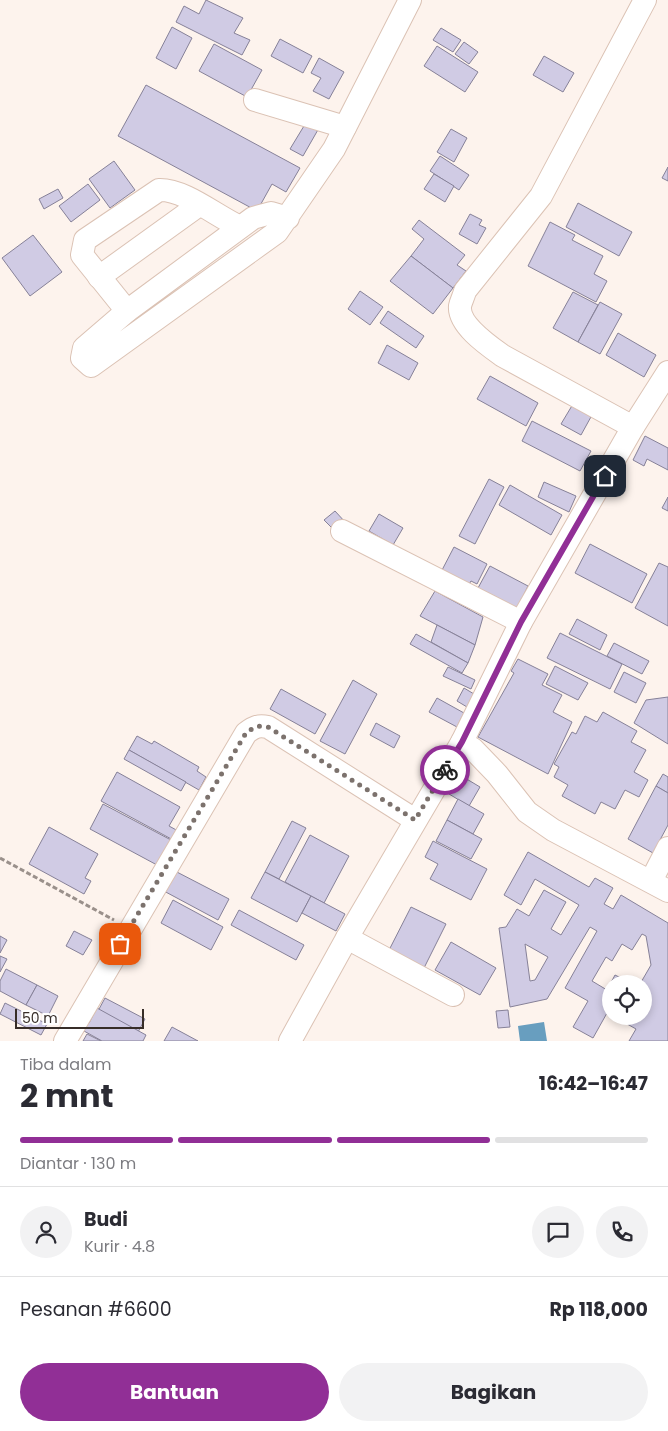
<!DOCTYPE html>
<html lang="id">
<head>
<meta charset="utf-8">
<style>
  :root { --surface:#fff; --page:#f2f2f3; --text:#2b2b33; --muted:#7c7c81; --line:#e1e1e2; --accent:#912f96 }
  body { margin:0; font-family:Poppins,sans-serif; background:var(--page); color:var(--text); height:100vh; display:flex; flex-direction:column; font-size:19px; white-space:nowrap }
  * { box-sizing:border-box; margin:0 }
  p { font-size:16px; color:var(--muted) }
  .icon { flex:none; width:28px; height:28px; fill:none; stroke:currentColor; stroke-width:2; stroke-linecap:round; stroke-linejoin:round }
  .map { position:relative; height:1041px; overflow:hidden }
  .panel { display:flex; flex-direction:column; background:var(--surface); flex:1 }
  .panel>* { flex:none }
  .tools { position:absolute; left:602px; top:975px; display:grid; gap:10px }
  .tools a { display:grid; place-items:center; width:50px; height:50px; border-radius:50%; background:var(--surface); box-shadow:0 2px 8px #0003; font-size:25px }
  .scale { position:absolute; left:15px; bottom:12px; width:129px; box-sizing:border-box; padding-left:5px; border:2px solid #372d28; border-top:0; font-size:14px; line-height:18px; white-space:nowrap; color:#372d28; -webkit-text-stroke:4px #fff; paint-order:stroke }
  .pin { position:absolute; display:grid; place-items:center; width:42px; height:42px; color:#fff; margin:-21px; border-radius:10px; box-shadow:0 2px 8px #0006 }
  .courier { position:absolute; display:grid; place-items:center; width:50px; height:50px; margin:-25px; border:4px solid #912f96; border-radius:50%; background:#fff; color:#222; box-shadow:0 1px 6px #0007 }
  .overview em { font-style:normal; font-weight:700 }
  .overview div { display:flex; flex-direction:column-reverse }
  .overview { display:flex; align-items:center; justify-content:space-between; height:85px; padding:0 20px }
  h1 { font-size:32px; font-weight:700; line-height:38px }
  .bar { display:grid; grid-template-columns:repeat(4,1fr); gap:8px 5px; align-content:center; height:60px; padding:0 20px }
  .bar i { height:6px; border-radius:4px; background:var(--line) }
  .bar .current { background:var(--accent) }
  .bar p { grid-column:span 4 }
  .line { display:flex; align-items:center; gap:12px; padding:0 20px; border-top:1px solid var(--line) }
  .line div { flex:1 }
  .round { display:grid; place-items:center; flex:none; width:52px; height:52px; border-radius:26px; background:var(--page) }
  .cta { display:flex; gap:10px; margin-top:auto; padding:10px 20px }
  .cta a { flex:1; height:58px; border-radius:30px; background:var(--accent); color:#fff; font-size:20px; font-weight:700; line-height:58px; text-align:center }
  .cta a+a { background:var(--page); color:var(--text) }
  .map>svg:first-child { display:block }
</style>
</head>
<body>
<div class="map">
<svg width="668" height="1041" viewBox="0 0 668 1041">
  <rect width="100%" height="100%" fill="#fdf3ed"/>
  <path fill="#689ebf" d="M544 1022 547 1041H520L518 1026Z"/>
  <g fill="#d0cbe4" stroke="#868198" fill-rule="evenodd">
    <path d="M206 0 243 18 234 33 250 40 242 55 176 22 184 6 199 14Z"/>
    <path d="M172 27 192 38 176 69 156 58Z"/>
    <path d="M441 28 461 40 453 52 433 40Z"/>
    <path d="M280 39 312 56 303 73 271 56Z"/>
    <path d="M464 42 478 52 469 64 455 54Z"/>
    <path d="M214 44 262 70 247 97 199 71Z"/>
    <path d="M437 46 478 72 465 92 424 66Z"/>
    <path d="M544 56 574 73 563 92 533 75Z"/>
    <path d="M319 58 344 72 329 99 313 91 321 78 311 73Z"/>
    <path d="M146 85 300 168 286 192 272 184 257 211 118 136Z"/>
    <path d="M307 121 319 128 303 156 290 149Z"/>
    <path d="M451 129 467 138 454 162 437 152Z"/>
    <path d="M440 156 469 175 459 190 430 171Z"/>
    <path d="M114 161 135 190 110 208 89 179Z"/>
    <path d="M668 167V181L662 178Z"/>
    <path d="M434 174 454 186 445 202 424 189Z"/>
    <path d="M88 184 100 200 71 222 59 206Z"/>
    <path d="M58 189 63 198 44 209 39 199Z"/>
    <path d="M578 203 632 232 619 256 566 227Z"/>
    <path d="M470 214 482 220 479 225 486 228 477 244 459 234Z"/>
    <path d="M419 220 465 255 457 265 466 271 453 288 411 256 424 239 412 229Z"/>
    <path d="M550 222 575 235 572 240 603 256 594 274 607 281 596 302 528 266Z"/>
    <path d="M33 235 62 272 30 296 2 258Z"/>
    <path d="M411 256 453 288 433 314 390 281Z"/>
    <path d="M360 291 383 307 370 325 348 309Z"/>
    <path d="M573 292 598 305 578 342 553 328Z"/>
    <path d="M600 302 622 314 600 354 578 342Z"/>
    <path d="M388 311 424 336 416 348 380 323Z"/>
    <path d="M618 333 656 355 644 377 606 355Z"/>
    <path d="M387 345 418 363 409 380 378 363Z"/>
    <path d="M490 376 538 403 526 426 477 399Z"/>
    <path d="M573 404 592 415 581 435 561 424Z"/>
    <path d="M532 421 591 451 580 471 522 441Z"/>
    <path d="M645 436 668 448V470L647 459 644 466 633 460Z"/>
    <path d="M489 479 504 487 475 544 459 536Z"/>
    <path d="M544 482 576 496 569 512 538 497Z"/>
    <path d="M510 485 562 515 551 535 499 505Z"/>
    <path d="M668 497V511L662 508Z"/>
    <path d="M335 511 346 523 336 532 324 520Z"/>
    <path d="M379 514 403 528 393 545 369 531Z"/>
    <path d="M590 544 647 574 632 603 575 573Z"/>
    <path d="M454 547 487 564 477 584 471 581 468 586 441 572Z"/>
    <path d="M659 563 668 567V626L635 608Z"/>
    <path d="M490 566 528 586 517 609 478 588Z"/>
    <path d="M435 591 483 617 475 645 420 616Z"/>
    <path d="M577 619 607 635 600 650 569 634Z"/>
    <path d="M437 625 475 645 468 663 431 642Z"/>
    <path d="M560 633 622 664 610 689 547 658Z"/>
    <path d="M416 634 468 663 462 673 410 644Z"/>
    <path d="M614 643 649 661 642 674 607 656Z"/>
    <path d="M518 659 548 674 542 685 562 695 553 712 572 722 548 774 478 737 514 673 511 671Z"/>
    <path d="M555 666 588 683 578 700 546 684Z"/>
    <path d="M448 667 475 680 471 689 443 676Z"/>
    <path d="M624 672 646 683 636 703 614 692Z"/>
    <path d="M353 680 377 694 345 754 320 741Z"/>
    <path d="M464 688 474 694 467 707 457 701Z"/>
    <path d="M281 689 326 714 315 734 270 709Z"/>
    <path d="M668 697V744L634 723 646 700Z"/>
    <path d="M437 698 464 713 457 727 429 712Z"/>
    <path d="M603 712 637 731 631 742 646 750 634 772 648 780 639 797 625 790 615 809 601 802 595 814 562 796 568 785 554 777 559 767 554 764 572 732 576 734 585 716 597 722Z"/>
    <path d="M376 723 400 736 394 748 370 735Z"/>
    <path d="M137 736 152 744 154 741 199 767 197 771 206 777 199 790 129 750Z"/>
    <path d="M129 750 186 782 181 791 124 759Z"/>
    <path d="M117 772 180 807 169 826 180 832 175 841 101 801Z"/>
    <path d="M663 774 668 777V793L656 786Z"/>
    <path d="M460 775 480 787 469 806 449 794Z"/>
    <path d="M656 786 668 793V825L653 853 628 839Z"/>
    <path d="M458 799 484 814 473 834 447 820Z"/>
    <path d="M103 804 171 840 157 865 90 829Z"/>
    <path d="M447 820 482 839 471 859 436 841Z"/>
    <path d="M292 821 306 828 279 879 265 872Z"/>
    <path d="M49 827 98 854 85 878 91 881 84 894 29 864Z"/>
    <path d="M310 835 349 856 324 903 285 882Z"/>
    <path d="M433 841 487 869 471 900 430 879 438 864 425 857Z"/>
    <path d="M528 852 589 887 595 878 613 888 604 904 613 909 621 895 668 923V1041H629L636 1029 613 1016H644V984H640L651 965 646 936 642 934 632 950 622 944 612 961 606 957 592 981 607 990 615 975 625 980 623 984H611V1015L607 1013 593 1038 573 1027 588 1001 565 988 597 931 590 927 547 999 510 1007 499 928 506 927 517 909 529 916 544 890 566 902 551 929 561 935 579 905 535 879 521 905 504 895ZM525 944 548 957 535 980 530 981Z"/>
    <path d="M173 870 229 899 218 920 162 890Z"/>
    <path d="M265 872 311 896 297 922 251 898Z"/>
    <path d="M311 896 345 914 336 931 302 913Z"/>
    <path d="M173 900 223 927 211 950 161 923Z"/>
    <path d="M411 907 446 924 421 974 386 956Z"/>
    <path d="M239 910 304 945 296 960 231 925Z"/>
    <path d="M74 931 92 940 83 955 66 946Z"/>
    <path d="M0 936 7 940 0 953Z"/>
    <path d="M451 942 496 968 480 995 435 970Z"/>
    <path d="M0 956 7 959 0 972Z"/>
    <path d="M6 969 37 985 26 1005 0 991V981Z"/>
    <path d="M37 985 58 996 48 1016 26 1005Z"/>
    <path d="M105 998 145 1019 138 1032 98 1011Z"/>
    <path d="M5 1003 47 1024 41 1035 0 1014Z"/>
    <path d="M97 1008 146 1035 143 1041H102L75 1026 79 1018 89 1023Z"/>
    <path d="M508 1010 510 1027 498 1028 496 1011Z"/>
    <path d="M172 1027 198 1041H164Z"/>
    <path d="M87 1034 101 1041H83Z"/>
  </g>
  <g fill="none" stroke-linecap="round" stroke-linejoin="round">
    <g stroke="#dbc2b4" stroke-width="24">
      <g id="minor">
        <path d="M255 100 345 127"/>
        <path d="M288 218 271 213 253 218 127 311 84 348 82 358 91 366 277 232 334 149 410 0"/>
        <path d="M99 277 199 205"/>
        <path d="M127 311 82 255 85 240 159 190C184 189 216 216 240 227"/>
        <path d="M633 427 503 356C489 346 458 325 460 306 461 301 464 296 465 291L541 196 645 0"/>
        <path d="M342 531 521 622"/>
        <path d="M462 742 473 749 497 774 527 812 553 830 668 891"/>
        <path d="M651 881 668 848"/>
        <path d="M347 938 453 995"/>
        <path d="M65 1041 246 733C254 727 258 725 268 727L415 820"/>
        <path d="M290 1041 347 938 462 742 521 622 633 427 668 372"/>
      </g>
    </g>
    <path stroke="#9a908b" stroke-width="3" stroke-dasharray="5 2.5" stroke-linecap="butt" d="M0 858 114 920"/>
    <use href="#minor" stroke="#fff" stroke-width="22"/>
  </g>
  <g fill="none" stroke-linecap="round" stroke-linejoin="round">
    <path stroke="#7c726d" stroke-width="5" stroke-dasharray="0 9" d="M120 944 246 733C254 727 258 725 268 727L415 820 445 770"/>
    <path stroke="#912f96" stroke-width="6" d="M445 770 462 742 521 622 605 476"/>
  </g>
</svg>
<div class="tools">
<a><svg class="icon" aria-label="locate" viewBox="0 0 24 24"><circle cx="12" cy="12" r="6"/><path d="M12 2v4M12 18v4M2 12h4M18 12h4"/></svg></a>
</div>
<div class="scale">50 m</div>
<div class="pin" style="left:120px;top:944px;background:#ea580c"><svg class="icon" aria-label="bag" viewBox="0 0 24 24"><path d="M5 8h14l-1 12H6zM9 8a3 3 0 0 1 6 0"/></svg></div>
<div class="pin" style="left:605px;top:476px;background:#1f2937"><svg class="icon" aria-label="home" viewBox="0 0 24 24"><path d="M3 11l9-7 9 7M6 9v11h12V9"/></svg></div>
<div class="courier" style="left:445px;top:770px"><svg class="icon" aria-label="bike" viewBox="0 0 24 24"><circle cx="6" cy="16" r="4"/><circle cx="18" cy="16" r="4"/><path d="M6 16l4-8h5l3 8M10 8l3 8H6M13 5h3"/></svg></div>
</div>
<section class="panel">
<div class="overview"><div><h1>2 mnt</h1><p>Tiba dalam</p></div><em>16:42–16:47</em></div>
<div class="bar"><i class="current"></i><i class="current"></i><i class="current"></i><i></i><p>Diantar · 130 m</p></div>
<div class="line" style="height:90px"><a class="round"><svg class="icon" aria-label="person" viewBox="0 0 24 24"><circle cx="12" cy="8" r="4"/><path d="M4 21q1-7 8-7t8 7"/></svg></a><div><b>Budi</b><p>Kurir · 4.8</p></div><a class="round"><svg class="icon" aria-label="chat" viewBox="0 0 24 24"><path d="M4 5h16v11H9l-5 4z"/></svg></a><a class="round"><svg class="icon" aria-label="phone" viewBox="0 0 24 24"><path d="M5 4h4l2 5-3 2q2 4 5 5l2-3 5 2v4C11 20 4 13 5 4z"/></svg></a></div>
<div class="line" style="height:65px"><div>Pesanan #6600</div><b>Rp 118,000</b></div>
<div class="cta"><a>Bantuan</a><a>Bagikan</a></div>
</section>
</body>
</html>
